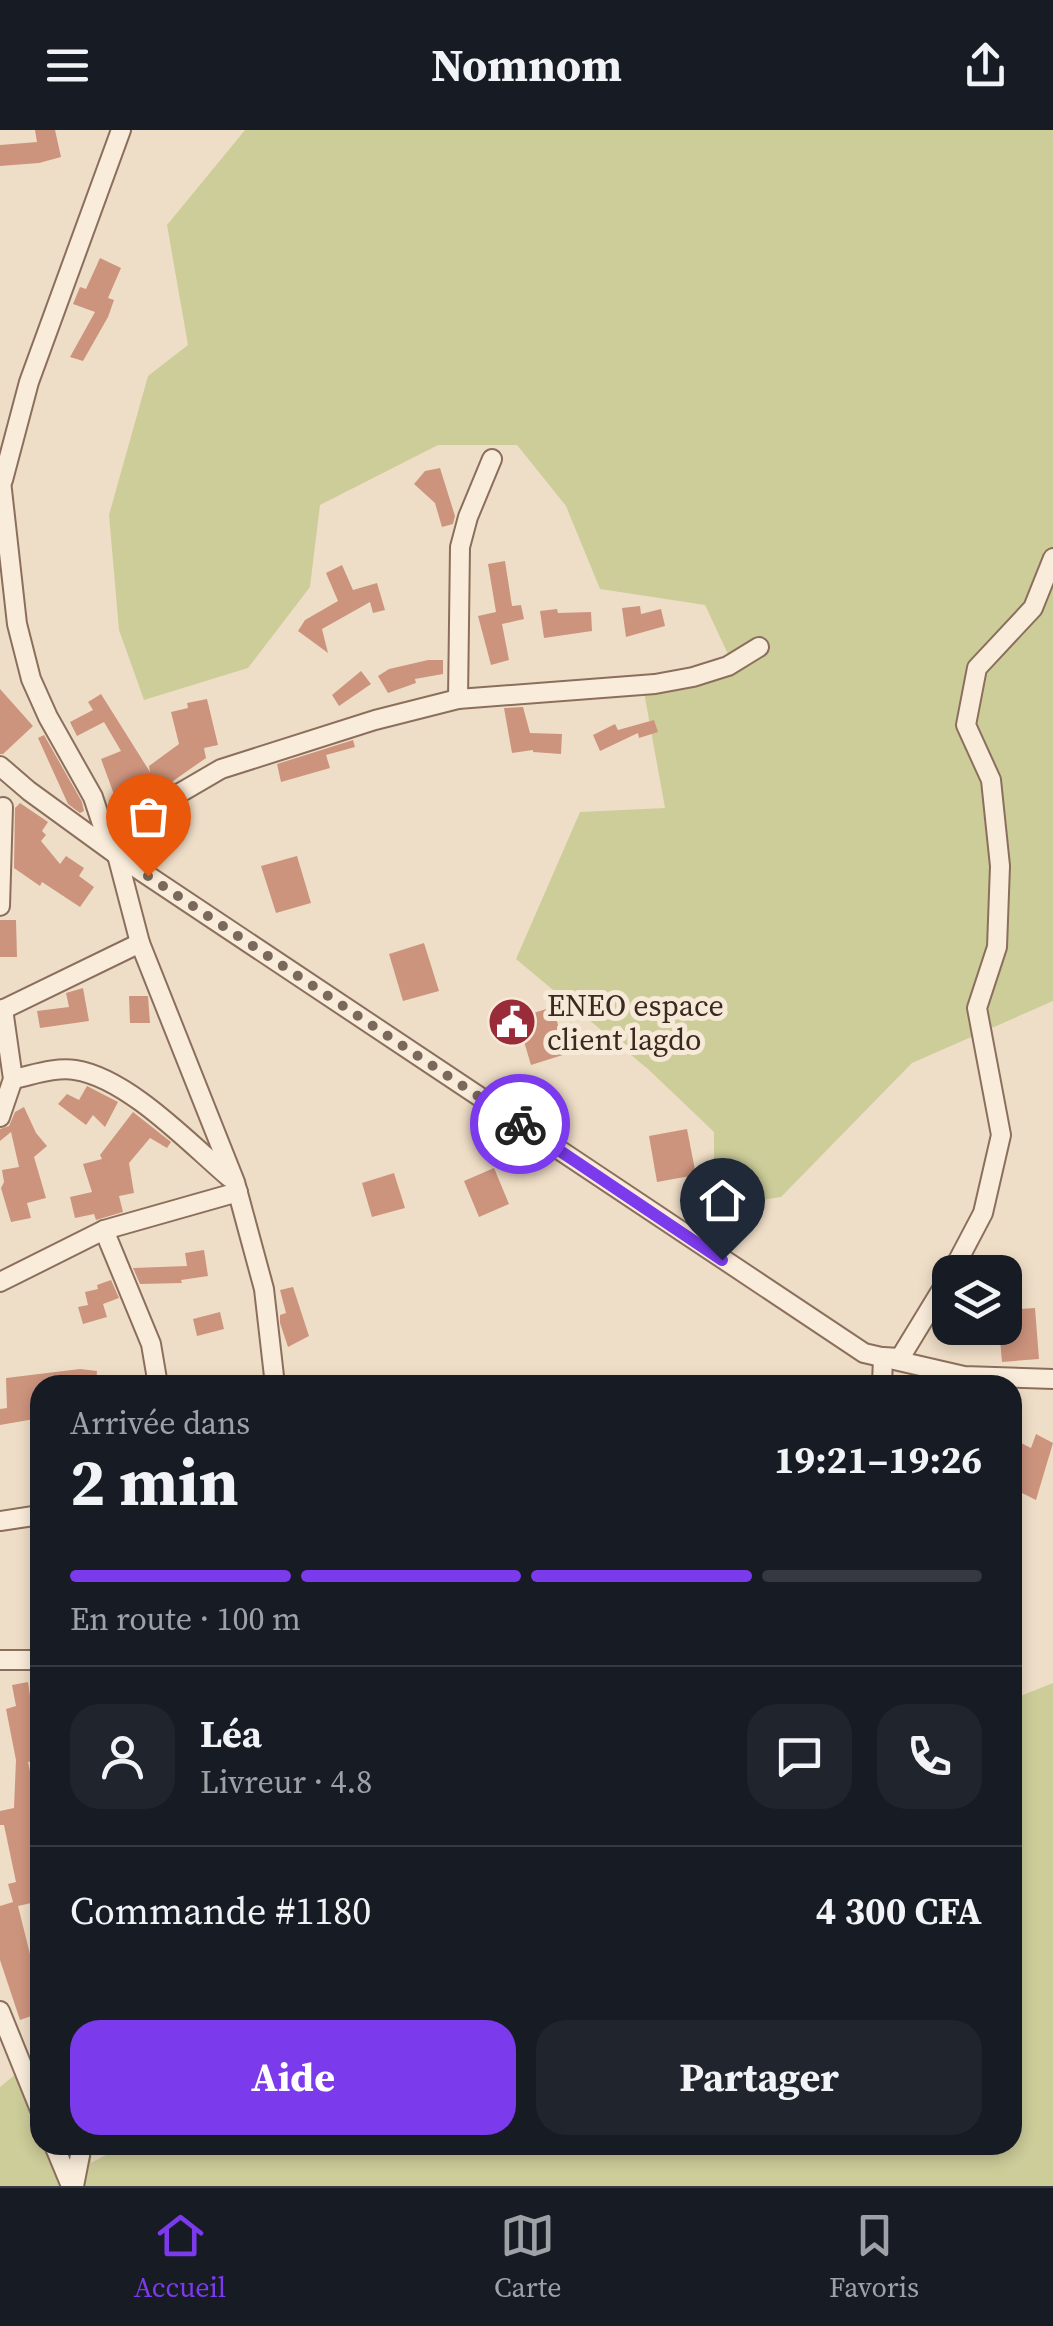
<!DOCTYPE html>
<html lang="fr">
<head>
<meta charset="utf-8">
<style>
  :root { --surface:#171b24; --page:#20242c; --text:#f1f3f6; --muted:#9ea1a6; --line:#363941; --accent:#7c3aed }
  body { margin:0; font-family:"Source Serif 4",serif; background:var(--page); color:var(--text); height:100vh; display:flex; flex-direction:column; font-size:38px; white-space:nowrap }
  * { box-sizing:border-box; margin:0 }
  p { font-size:32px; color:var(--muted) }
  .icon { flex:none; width:55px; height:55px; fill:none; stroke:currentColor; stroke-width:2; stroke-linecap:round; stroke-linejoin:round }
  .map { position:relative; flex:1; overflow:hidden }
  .details { position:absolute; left:30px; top:1245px; width:992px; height:780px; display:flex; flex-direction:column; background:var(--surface); border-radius:30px; box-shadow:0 5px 15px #0003 }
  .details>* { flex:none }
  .tools { position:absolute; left:932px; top:1125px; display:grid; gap:20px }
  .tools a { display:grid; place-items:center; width:90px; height:90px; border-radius:20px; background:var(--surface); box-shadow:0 5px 15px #0003; font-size:50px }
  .pin { position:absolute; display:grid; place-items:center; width:85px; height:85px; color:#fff; margin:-102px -42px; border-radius:50% 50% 50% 0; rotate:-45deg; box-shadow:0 0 10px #0007 }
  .pin .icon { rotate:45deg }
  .courier { position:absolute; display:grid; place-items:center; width:100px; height:100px; margin:-50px; border:8px solid #7c3aed; border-radius:50%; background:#fff; color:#222; box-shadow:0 2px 12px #0007 }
  .head em { font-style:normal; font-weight:700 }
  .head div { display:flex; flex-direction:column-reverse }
  .head { display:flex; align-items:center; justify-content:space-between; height:170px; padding:0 40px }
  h1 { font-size:65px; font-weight:700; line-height:75px }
  .bar { display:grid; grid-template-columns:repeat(4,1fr); gap:15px 10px; align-content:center; height:120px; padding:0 40px }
  .bar i { height:12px; border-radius:8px; background:var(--line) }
  .bar .current { background:var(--accent) }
  .bar p { grid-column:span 4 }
  .line { display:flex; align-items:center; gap:25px; padding:0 40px; border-top:2px solid var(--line) }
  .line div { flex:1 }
  .round { display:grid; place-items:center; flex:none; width:105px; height:105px; border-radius:30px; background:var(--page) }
  .cta { display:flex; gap:20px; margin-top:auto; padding:20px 40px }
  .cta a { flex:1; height:115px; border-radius:30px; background:var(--accent); color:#fff; font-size:40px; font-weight:700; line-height:115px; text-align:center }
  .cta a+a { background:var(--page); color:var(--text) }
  header { display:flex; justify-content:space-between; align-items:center; height:130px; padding:0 40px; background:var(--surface); font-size:45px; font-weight:700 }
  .menu { display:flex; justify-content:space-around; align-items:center; height:140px; border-top:2px solid var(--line); background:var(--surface); font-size:28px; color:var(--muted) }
  .menu a { display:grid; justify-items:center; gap:5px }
  .menu .current { color:var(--accent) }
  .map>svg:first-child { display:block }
</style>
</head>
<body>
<header><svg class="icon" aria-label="menu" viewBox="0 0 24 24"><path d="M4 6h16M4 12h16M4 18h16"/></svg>Nomnom<svg class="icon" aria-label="share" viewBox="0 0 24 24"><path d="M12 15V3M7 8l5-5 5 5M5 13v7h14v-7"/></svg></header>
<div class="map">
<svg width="1053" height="2056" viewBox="0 0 1053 2056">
  <rect width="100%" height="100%" fill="#efdec7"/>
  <g fill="#cdcd9a">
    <path d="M245 0H1053V871L912 933 781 1067 714 1078V1002L649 940 516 829 580 682 665 678 644 562 735 539 705 475 600 459 566 376 517 315H438L320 375 310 457 248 538 144 570 119 500 109 385 148 246 188 215 167 95Z"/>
    <path d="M1053 1553V2056H0V1957L40 1924V2015H92L91 2033 124 2015H1012L1013 1569Z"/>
  </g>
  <g fill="#cd947d">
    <path d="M35 0H55L61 27 39 33 0 36V15L37 12Z"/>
    <path d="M100 128 121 138 108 168 114 170 108 187 83 231 70 227 95 182 73 174 80 157 86 159Z"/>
    <path d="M440 338 455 386 453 394 442 397 435 373 414 354 425 341Z"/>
    <path d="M505 431 512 476 521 475 524 489 502 494 509 530 491 535 478 486 496 482 488 434Z"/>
    <path d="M342 435 353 460 377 453 385 480 373 483 370 472 322 499 328 523 298 501 305 490 338 471 326 443Z"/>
    <path d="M640 476 641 484 661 479 665 496 626 507 622 478Z"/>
    <path d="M557 479 558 483 591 482 592 501 544 508 540 481Z"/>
    <path d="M428 530H443V544L415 549 416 553 388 563 378 546 389 539Z"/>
    <path d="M361 541 371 554 339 576 332 565Z"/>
    <path d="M0 559 33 596 3 624H0Z"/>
    <path d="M101 564 150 642 149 636 179 614 171 582 188 578 187 573 207 569 218 615 204 618 206 628 163 658 143 670 140 665 119 678 101 629 121 621 104 592 77 606 70 592 93 580 88 572Z"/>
    <path d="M523 577 530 603 562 604 561 624 533 622V620L512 623 504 578Z"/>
    <path d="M654 590 658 602 639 608 638 603 600 621 593 605 615 594 618 600Z"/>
    <path d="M44 605 82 672 84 681 80 683 68 674 38 608Z"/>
    <path d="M353 610 355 617 326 625 330 638 281 652 277 634Z"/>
    <path d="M20 673 48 692 42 701 46 705 41 711 60 734 66 726 84 738 79 746 94 757 80 777 42 752 40 756 14 738 15 678Z"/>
    <path d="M297 726 311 773 276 783 261 736Z"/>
    <path d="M0 790H16L17 827H0Z"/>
    <path d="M424 813 439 861 403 871 389 824Z"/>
    <path d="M83 858 89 891 40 898 37 881 69 877 66 863Z"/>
    <path d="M129 866H148L150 893H130Z"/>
    <path d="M553 877 566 924 531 935 517 888Z"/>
    <path d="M87 956 118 972 105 997 93 985 86 995 58 974 67 964 79 970Z"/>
    <path d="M24 977 36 1003 47 1016 34 1027 46 1068 27 1073 31 1088 11 1092 1 1058 4 1052 2 1040 19 1037 11 1002 0 1011V999L9 996 15 982Z"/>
    <path d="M133 982 171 1012 167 1018 150 1008 129 1033 134 1063 119 1066 123 1082 96 1090 94 1084 75 1088 70 1067 92 1062 83 1034 102 1029 100 1025Z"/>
    <path d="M687 999 696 1045 657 1052 649 1006Z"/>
    <path d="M494 1038 509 1074 479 1087 464 1051Z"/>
    <path d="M394 1043 405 1078 372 1087 362 1053Z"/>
    <path d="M204 1120 208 1146 181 1150 182 1153 140 1154 133 1138 187 1136 185 1123Z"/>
    <path d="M111 1150 119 1168 103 1174 107 1187 83 1194 78 1177 88 1175 85 1162 98 1159 97 1155Z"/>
    <path d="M293 1157 309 1206 288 1217 280 1193V1185L286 1183 280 1160Z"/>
    <path d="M1035 1178 1039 1229 1002 1232 999 1198H1005V1180Z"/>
    <path d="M220 1182 224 1199 197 1206 193 1189Z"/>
    <path d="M80 1239 97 1241 96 1255H40V1288L0 1295V1279L7 1278 6 1248Z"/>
    <path d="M1036 1304 1053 1313 1036 1370 1012 1358V1325L1017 1311 1031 1318Z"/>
    <path d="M28 1552 39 1630 28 1632 36 1670V1694L40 1693V1721L33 1722 40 1746V1771L18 1776 35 1844 32 1845 40 1883 20 1890 0 1830V1776L13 1772 8 1754 16 1752 4 1695H0V1681L14 1678 16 1630 6 1579 16 1576 12 1555Z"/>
  </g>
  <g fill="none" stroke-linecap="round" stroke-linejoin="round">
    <g stroke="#8b6f5c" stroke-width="22">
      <g id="minor">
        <path d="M0 342 17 494 31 549 48 587 93 667 106 706 117 725 140 813 235 1052 264 1159 275 1255"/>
        <path d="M3 350 29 252 121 0"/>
        <path d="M458 569 460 417 468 387 492 329"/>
        <path d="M0 636 29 661 117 725 864 1223 964 1246 1053 1249"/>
        <path d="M106 706 221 639 375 590 458 569 655 554 693 547 728 536 759 517"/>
        <path d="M0 776 3 677"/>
        <path d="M0 881 140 813"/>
        <path d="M13 949C33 945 55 937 75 940 128 948 190 1014 230 1048"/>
        <path d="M0 987 13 949 3 879"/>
        <path d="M104 1100 151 1214 158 1255"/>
        <path d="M952 1142 983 1083 1001 1005 977 878 997 817 1000 736 991 650 966 595 977 538 1033 478 1053 428"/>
        <path d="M0 1152 104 1100 238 1062"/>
        <path d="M882 1255 883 1227 900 1228 950 1146"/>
        <path d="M0 1391 40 1385"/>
        <path d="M0 1530H40"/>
        <path d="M0 1881 40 1980"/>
        <path d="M54 2015 71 2056"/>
        <path d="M74 2056 82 2015"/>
      </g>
    </g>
    <use href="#minor" stroke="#f9ecda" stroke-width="18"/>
  </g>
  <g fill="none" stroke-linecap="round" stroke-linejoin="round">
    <path stroke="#7a685a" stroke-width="10" stroke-dasharray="0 18" d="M148 746 520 994"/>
    <path stroke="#7c3aed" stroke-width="12" d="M520 994 722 1130"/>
  </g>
  <defs>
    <g id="civic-disc" transform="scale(2.5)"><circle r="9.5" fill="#9a2c3a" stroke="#f6e9d7"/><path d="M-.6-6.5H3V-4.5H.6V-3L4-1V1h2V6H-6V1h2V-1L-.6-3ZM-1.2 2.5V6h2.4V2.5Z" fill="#fff"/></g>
  </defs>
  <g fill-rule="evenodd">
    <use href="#civic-disc" x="512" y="892"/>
  </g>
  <g text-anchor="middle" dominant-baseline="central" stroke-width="10" stroke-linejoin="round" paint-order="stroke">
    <g font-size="30" fill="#3b2920" stroke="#f6e9d7" text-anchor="start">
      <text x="547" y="875">ENEO espace<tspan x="547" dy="34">client lagdo</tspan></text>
    </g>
  </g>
</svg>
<div class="tools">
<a><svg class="icon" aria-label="layers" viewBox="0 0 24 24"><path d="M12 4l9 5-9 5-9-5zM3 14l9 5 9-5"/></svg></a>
</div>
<div class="pin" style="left:148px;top:746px;background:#ea580c"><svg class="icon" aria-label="bag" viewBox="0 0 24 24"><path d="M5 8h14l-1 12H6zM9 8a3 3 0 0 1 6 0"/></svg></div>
<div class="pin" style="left:722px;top:1130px;background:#1f2937"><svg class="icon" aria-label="home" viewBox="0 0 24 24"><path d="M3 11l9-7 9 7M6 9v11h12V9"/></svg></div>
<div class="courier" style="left:520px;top:994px"><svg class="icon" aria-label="bike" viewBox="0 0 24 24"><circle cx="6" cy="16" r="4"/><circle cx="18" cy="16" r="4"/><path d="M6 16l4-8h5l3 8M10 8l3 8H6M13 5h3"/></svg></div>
<section class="details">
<div class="head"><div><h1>2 min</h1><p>Arrivée dans</p></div><em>19:21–19:26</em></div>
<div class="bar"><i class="current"></i><i class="current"></i><i class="current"></i><i></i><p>En route · 100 m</p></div>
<div class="line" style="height:180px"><a class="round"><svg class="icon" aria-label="person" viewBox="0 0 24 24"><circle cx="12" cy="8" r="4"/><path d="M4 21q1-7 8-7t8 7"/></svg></a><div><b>Léa</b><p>Livreur · 4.8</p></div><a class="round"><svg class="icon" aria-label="chat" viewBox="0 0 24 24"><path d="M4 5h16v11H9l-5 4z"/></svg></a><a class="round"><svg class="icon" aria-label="phone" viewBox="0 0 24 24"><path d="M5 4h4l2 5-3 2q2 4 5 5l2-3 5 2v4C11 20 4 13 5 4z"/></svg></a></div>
<div class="line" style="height:130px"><div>Commande #1180</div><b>4 300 CFA</b></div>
<div class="cta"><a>Aide</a><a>Partager</a></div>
</section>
</div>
<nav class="menu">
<a class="current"><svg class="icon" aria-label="home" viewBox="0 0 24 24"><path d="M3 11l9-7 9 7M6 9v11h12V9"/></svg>Accueil</a>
<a><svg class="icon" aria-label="map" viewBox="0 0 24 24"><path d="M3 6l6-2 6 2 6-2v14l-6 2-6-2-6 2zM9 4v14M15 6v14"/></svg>Carte</a>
<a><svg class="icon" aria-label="saved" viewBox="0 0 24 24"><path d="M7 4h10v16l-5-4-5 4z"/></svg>Favoris</a>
</nav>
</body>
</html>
